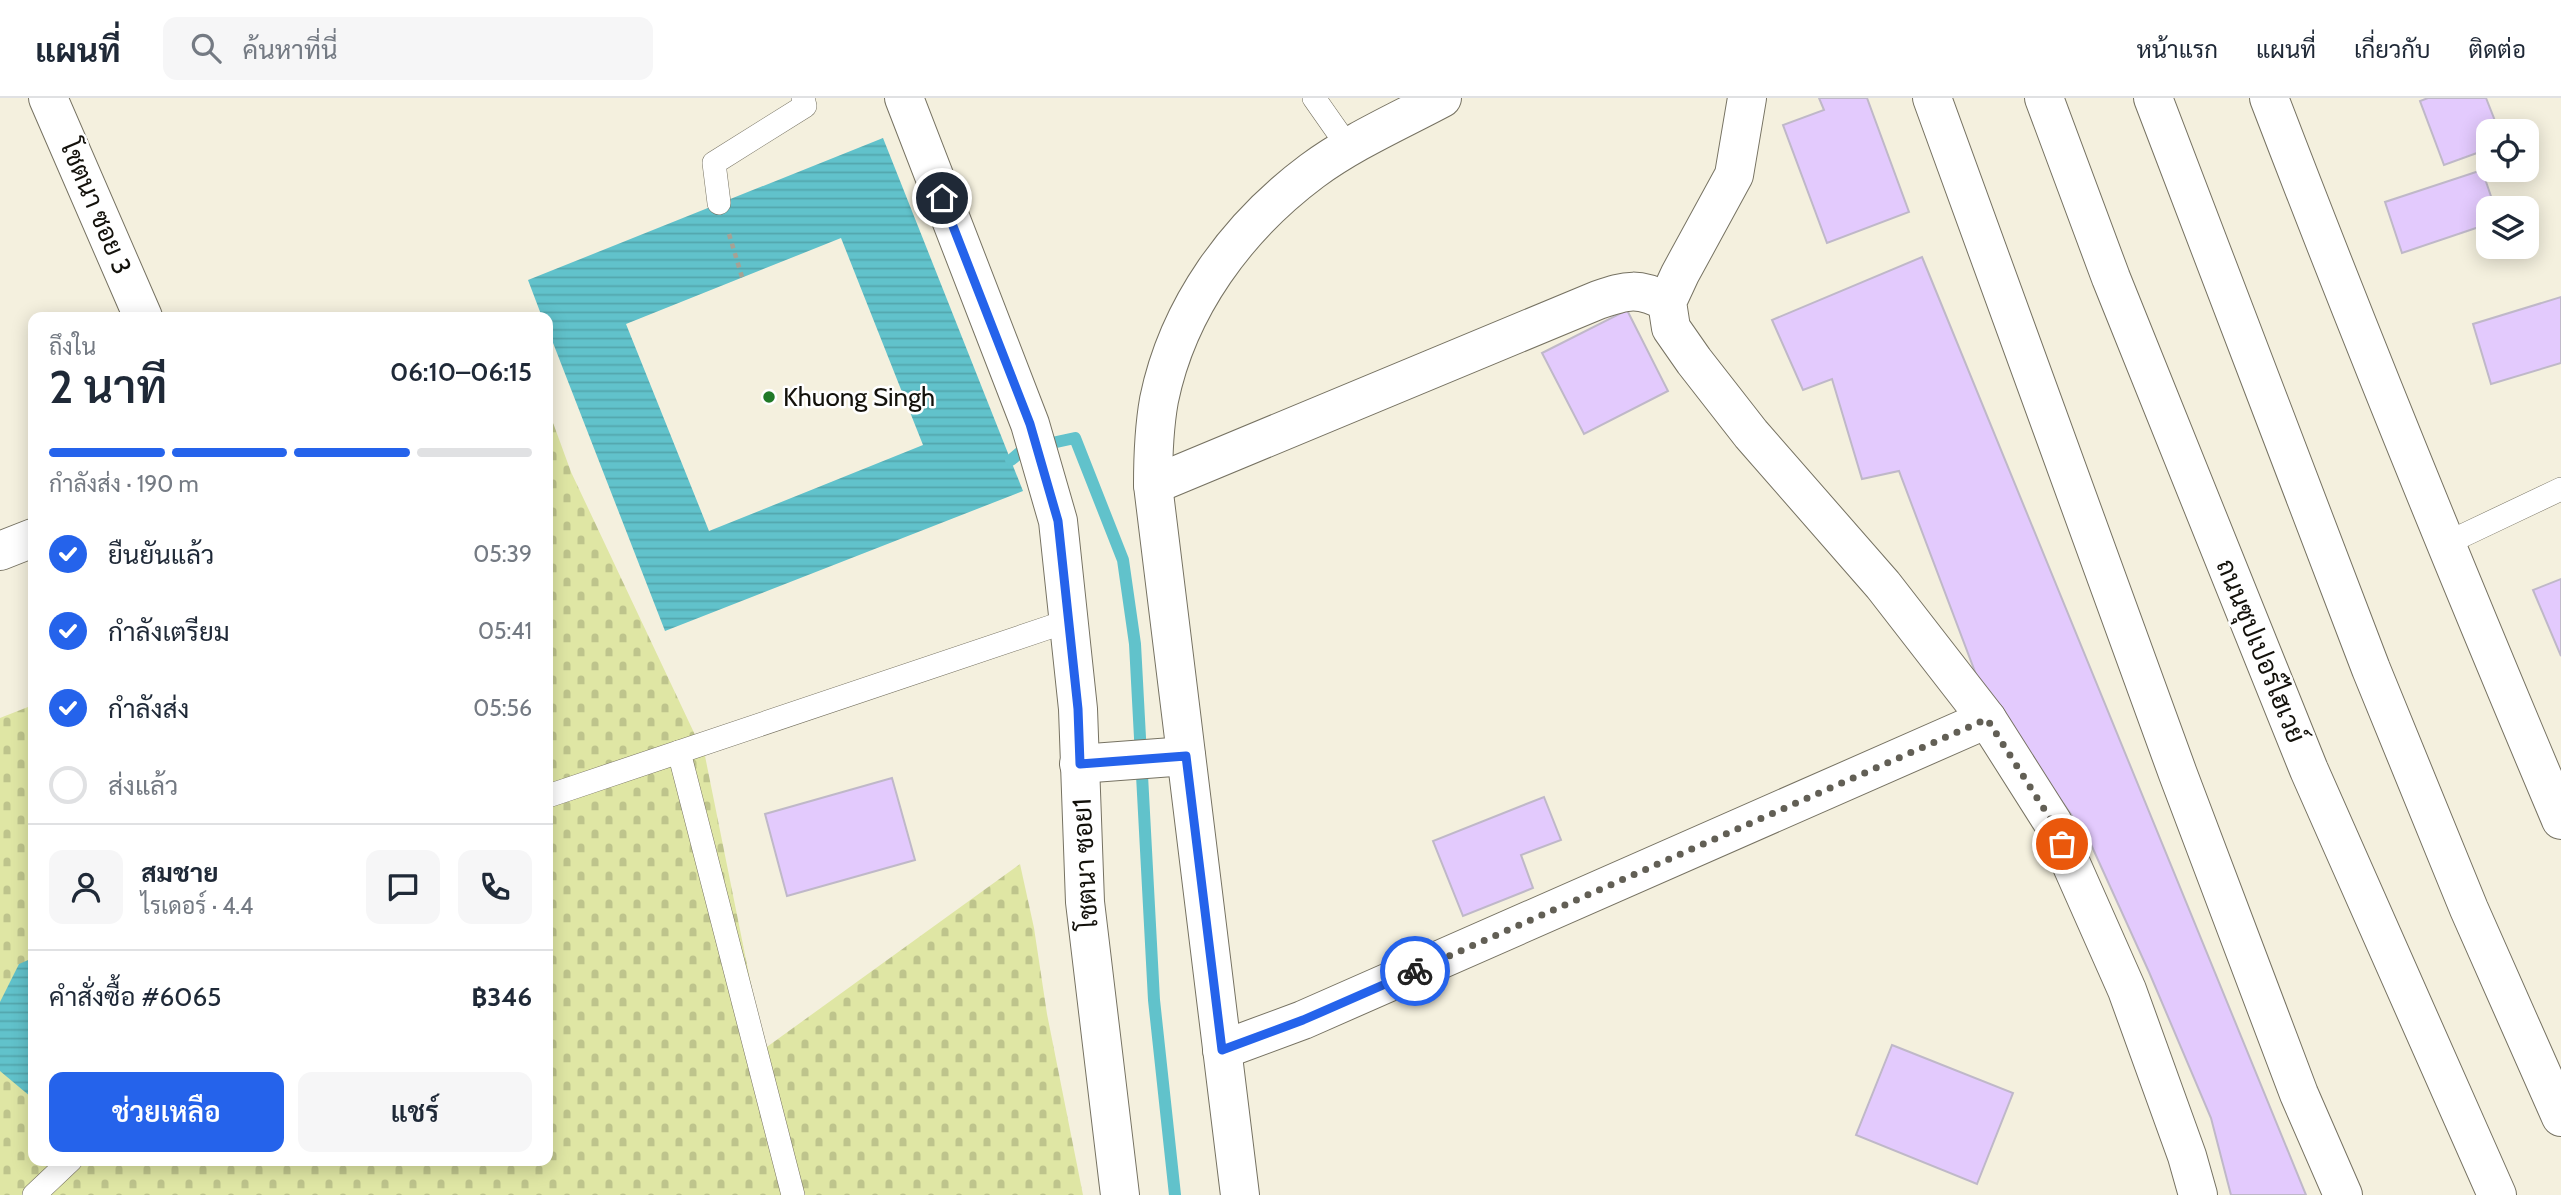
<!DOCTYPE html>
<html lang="th">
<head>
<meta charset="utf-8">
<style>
  :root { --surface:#fff; --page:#f6f6f7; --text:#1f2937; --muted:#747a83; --line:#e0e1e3; --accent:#2563eb }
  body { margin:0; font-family:Cabin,Sarabun,sans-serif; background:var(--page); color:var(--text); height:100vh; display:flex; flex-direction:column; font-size:26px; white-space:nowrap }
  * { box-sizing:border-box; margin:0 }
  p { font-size:23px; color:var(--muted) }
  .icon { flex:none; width:38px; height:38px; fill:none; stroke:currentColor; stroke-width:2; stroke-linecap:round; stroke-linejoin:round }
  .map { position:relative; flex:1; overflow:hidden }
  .panel { position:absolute; left:28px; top:214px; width:525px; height:854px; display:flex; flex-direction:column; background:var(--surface); border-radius:14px; box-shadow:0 4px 18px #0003 }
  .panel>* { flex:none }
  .buttons { position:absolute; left:2476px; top:21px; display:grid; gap:14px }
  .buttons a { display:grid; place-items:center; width:63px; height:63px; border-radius:14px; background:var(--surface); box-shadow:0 4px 18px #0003; font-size:35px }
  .pin { position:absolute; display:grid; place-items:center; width:60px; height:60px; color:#fff; margin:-30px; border:4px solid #fff; border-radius:50%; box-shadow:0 2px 7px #0007 }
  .courier { position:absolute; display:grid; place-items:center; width:70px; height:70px; margin:-35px; border:5px solid #2563eb; border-radius:50%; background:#fff; color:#222; box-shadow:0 2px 9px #0007 }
  .summary em { font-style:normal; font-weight:600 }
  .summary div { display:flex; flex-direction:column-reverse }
  .summary { display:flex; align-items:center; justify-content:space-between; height:119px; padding:0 21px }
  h1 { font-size:46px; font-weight:600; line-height:52px }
  .bar { display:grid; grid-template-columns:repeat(4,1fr); gap:10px 7px; align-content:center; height:84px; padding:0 21px }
  .bar i { height:9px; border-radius:5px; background:var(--line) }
  .bar .current { background:var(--accent) }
  .bar p { grid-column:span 4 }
  .line { display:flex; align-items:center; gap:18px; padding:0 21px; border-top:2px solid var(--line) }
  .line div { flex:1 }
  .round { display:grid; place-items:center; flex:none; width:74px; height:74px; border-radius:14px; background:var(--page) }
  ol { padding:0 21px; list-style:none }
  li { display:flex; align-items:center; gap:21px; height:77px }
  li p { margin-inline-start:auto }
  li .icon { padding:7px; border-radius:50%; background:var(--accent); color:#fff; stroke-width:4 }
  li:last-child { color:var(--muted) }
  li i { width:38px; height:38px; border:4px solid var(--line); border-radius:50% }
  .button { display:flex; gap:14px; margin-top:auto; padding:14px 21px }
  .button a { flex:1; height:80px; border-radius:14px; background:var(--accent); color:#fff; font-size:28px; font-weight:600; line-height:80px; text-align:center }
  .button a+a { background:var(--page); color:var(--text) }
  header { display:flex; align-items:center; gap:42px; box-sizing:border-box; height:98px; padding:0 35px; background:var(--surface); border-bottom:2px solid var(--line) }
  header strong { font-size:33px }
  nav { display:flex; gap:38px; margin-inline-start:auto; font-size:24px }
  .search { width:490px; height:63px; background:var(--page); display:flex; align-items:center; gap:18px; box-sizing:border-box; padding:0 24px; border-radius:14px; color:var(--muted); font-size:26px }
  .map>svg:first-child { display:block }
</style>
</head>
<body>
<header>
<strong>แผนที่</strong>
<div class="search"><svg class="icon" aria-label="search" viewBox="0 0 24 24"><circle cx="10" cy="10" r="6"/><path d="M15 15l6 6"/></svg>ค้นหาที่นี่</div>
<nav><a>หน้าแรก</a><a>แผนที่</a><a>เกี่ยวกับ</a><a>ติดต่อ</a></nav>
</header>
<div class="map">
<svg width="2561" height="1097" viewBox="0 0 2561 1097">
  <defs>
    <pattern id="cemetery-stones" width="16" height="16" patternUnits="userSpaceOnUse" patternTransform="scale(1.75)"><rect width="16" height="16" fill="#dfe6a4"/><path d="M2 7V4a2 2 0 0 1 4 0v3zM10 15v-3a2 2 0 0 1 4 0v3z" fill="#bec48c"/></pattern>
    <pattern id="water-rules" width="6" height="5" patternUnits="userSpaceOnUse" patternTransform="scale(1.75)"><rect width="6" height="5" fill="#61c2cb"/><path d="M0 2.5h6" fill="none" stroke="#53a6ad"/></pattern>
  </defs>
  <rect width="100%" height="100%" fill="#f4f0de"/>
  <path fill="url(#cemetery-stones)" d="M548 311 571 374 705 658 764 951 1020 766 1034 830 1047 916 1083 1097H0V620L33 607V1062H548Z"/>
  <g fill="url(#water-rules)" fill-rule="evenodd">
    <path d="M883 40 1023 393 665 533 548 232V219H542L528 182ZM841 140 923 347 709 433 626 226Z"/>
    <path d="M33 860V998L31 999 0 973V904L19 866Z"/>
  </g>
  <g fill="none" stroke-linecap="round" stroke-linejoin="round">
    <path stroke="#61c2cb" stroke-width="12" d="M1011 362 1024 351 1075 340 1123 462 1135 546 1154 902 1175 1097"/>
  </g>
  <g fill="#e3cafd" stroke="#bfb8c8" stroke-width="2">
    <path d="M1819 0H1867L1909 114 1827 145 1783 27 1824 12Z"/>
    <path d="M2428 0H2486L2499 33H2488V51L2444 67 2420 3Z"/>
    <path d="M2482 72 2495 110H2488V126L2402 155 2385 104Z"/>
    <path d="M1922 159 2306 1097H2231L2211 1020 2149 874 2089 742 1980 587 1899 373 1862 381 1832 281 1803 292 1772 222Z"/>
    <path d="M2561 199V265L2491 286 2473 226Z"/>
    <path d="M1627 212 1668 293 1584 336 1542 255Z"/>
    <path d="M2561 481V558L2533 492Z"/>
    <path d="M892 680 915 762 787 798 765 716Z"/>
    <path d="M1544 699 1561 742 1521 757 1533 790 1463 818 1433 743Z"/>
    <path d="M1892 947 2013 995 1977 1086 1856 1037Z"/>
  </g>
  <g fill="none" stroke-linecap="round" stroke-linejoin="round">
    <g stroke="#767262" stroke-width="24">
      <g id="service">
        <path d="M1314 0 1349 50"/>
        <path d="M719 105 714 65 805 8 803 0"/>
        <path d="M2445 446 2561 391"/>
        <path d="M679 654 793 1097"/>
        <path d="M548 698 1068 523"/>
        <path d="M34 1097 71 1062"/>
      </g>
    </g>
    <g stroke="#767262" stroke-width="40">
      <g id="minor">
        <path d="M48 0 143 219"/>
        <path d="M904 0 1030 326 1058 423 1078 611 1085 804 1120 1097"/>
        <path d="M1747 0 1734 77 1680 176 1667 204 1671 230 1694 263 1751 336 1883 487 1987 621 2053 725 2127 892 2187 1058 2198 1097"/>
        <path d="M1153 387 1598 202C1628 192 1638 189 1667 204"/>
        <path d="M0 453 33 440"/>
        <path d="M1079 666 1186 658"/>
        <path d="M1222 952 1303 922 1987 621"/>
        <path d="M1240 1097 1153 387C1153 358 1154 330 1159 302 1178 209 1237 129 1312 73 1351 44 1399 23 1442 0"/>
      </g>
    </g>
    <g stroke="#767262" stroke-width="40">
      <g id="secondary">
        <path d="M1932 0 2178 676 2299 996 2343 1097"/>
        <path d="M2269 0C2362 243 2460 483 2561 722"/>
      </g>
    </g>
    <g stroke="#767262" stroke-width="40">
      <g id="trunk">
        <path d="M2044 0 2111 180 2309 672 2497 1097"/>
        <path d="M2153 0 2371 571 2469 811 2561 1019"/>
      </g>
    </g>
    <path stroke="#a6a295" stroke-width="4.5" stroke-dasharray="5 5" stroke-linecap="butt" d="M729 136 742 179"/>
    <use href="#service" stroke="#fff" stroke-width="23"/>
    <use href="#minor" stroke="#fff" stroke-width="38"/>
    <use href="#secondary" stroke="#fff" stroke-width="38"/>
    <use href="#trunk" stroke="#fff" stroke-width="38"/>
  </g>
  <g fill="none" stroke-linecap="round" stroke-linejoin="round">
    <path stroke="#625f55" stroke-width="7" stroke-dasharray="0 12.6" d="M1415 873 1987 621 2053 725 2062 746"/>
    <path stroke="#2563eb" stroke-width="9" d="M942 100 1030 326 1058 423 1078 611 1080 666 1186 658 1222 952 1303 922 1415 873"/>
  </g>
  <circle fill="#207927" stroke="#fff" stroke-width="2.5" cx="769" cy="299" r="7"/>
  <g text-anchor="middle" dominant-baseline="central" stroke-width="5" stroke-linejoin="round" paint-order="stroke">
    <g font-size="26" fill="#13110b" stroke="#fff">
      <text transform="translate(96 109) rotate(67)">โชตนา ซอย 3</text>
      <text transform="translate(2261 553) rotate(68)">ถนนซุปเปอร์ไฮเวย์</text>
      <text transform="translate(1085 766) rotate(-93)">โชตนา ซอย1</text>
    </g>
    <g font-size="26" fill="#13110b" stroke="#fff" text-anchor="start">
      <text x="783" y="299">Khuong Singh</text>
    </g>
  </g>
</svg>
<div class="buttons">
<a><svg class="icon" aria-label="locate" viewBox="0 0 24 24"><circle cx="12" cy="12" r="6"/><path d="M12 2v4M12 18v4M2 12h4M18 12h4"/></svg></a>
<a><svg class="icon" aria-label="layers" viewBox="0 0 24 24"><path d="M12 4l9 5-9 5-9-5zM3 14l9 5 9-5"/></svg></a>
</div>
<div class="pin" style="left:2062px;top:746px;background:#ea580c"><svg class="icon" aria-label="bag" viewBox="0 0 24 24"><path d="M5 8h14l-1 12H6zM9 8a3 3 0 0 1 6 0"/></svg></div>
<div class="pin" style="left:942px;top:100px;background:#1f2937"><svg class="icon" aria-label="home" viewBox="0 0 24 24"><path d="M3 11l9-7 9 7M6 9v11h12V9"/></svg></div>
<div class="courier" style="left:1415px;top:873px"><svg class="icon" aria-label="bike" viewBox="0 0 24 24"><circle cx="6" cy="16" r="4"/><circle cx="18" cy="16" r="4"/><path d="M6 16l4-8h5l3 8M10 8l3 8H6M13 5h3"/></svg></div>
<section class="panel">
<div class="summary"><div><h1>2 นาที</h1><p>ถึงใน</p></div><em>06:10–06:15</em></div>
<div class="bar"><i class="current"></i><i class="current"></i><i class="current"></i><i></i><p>กำลังส่ง · 190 m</p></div>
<ol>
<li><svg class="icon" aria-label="check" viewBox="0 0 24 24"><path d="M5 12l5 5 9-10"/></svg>ยืนยันแล้ว<p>05:39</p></li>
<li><svg class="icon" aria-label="check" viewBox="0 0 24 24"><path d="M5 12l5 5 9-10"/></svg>กำลังเตรียม<p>05:41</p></li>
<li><svg class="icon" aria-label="check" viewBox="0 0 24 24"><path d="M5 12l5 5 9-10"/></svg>กำลังส่ง<p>05:56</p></li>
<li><i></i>ส่งแล้ว</li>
</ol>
<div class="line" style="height:126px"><a class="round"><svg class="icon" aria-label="person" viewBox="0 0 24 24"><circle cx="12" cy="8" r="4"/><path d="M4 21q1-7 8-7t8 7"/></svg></a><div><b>สมชาย</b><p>ไรเดอร์ · 4.4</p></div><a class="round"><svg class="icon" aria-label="chat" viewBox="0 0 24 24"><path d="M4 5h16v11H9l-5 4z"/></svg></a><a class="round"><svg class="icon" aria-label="phone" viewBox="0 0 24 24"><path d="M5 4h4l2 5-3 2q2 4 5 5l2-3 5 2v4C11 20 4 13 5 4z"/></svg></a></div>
<div class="line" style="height:91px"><div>คำสั่งซื้อ #6065</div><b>฿346</b></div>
<div class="button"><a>ช่วยเหลือ</a><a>แชร์</a></div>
</section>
</div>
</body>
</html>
